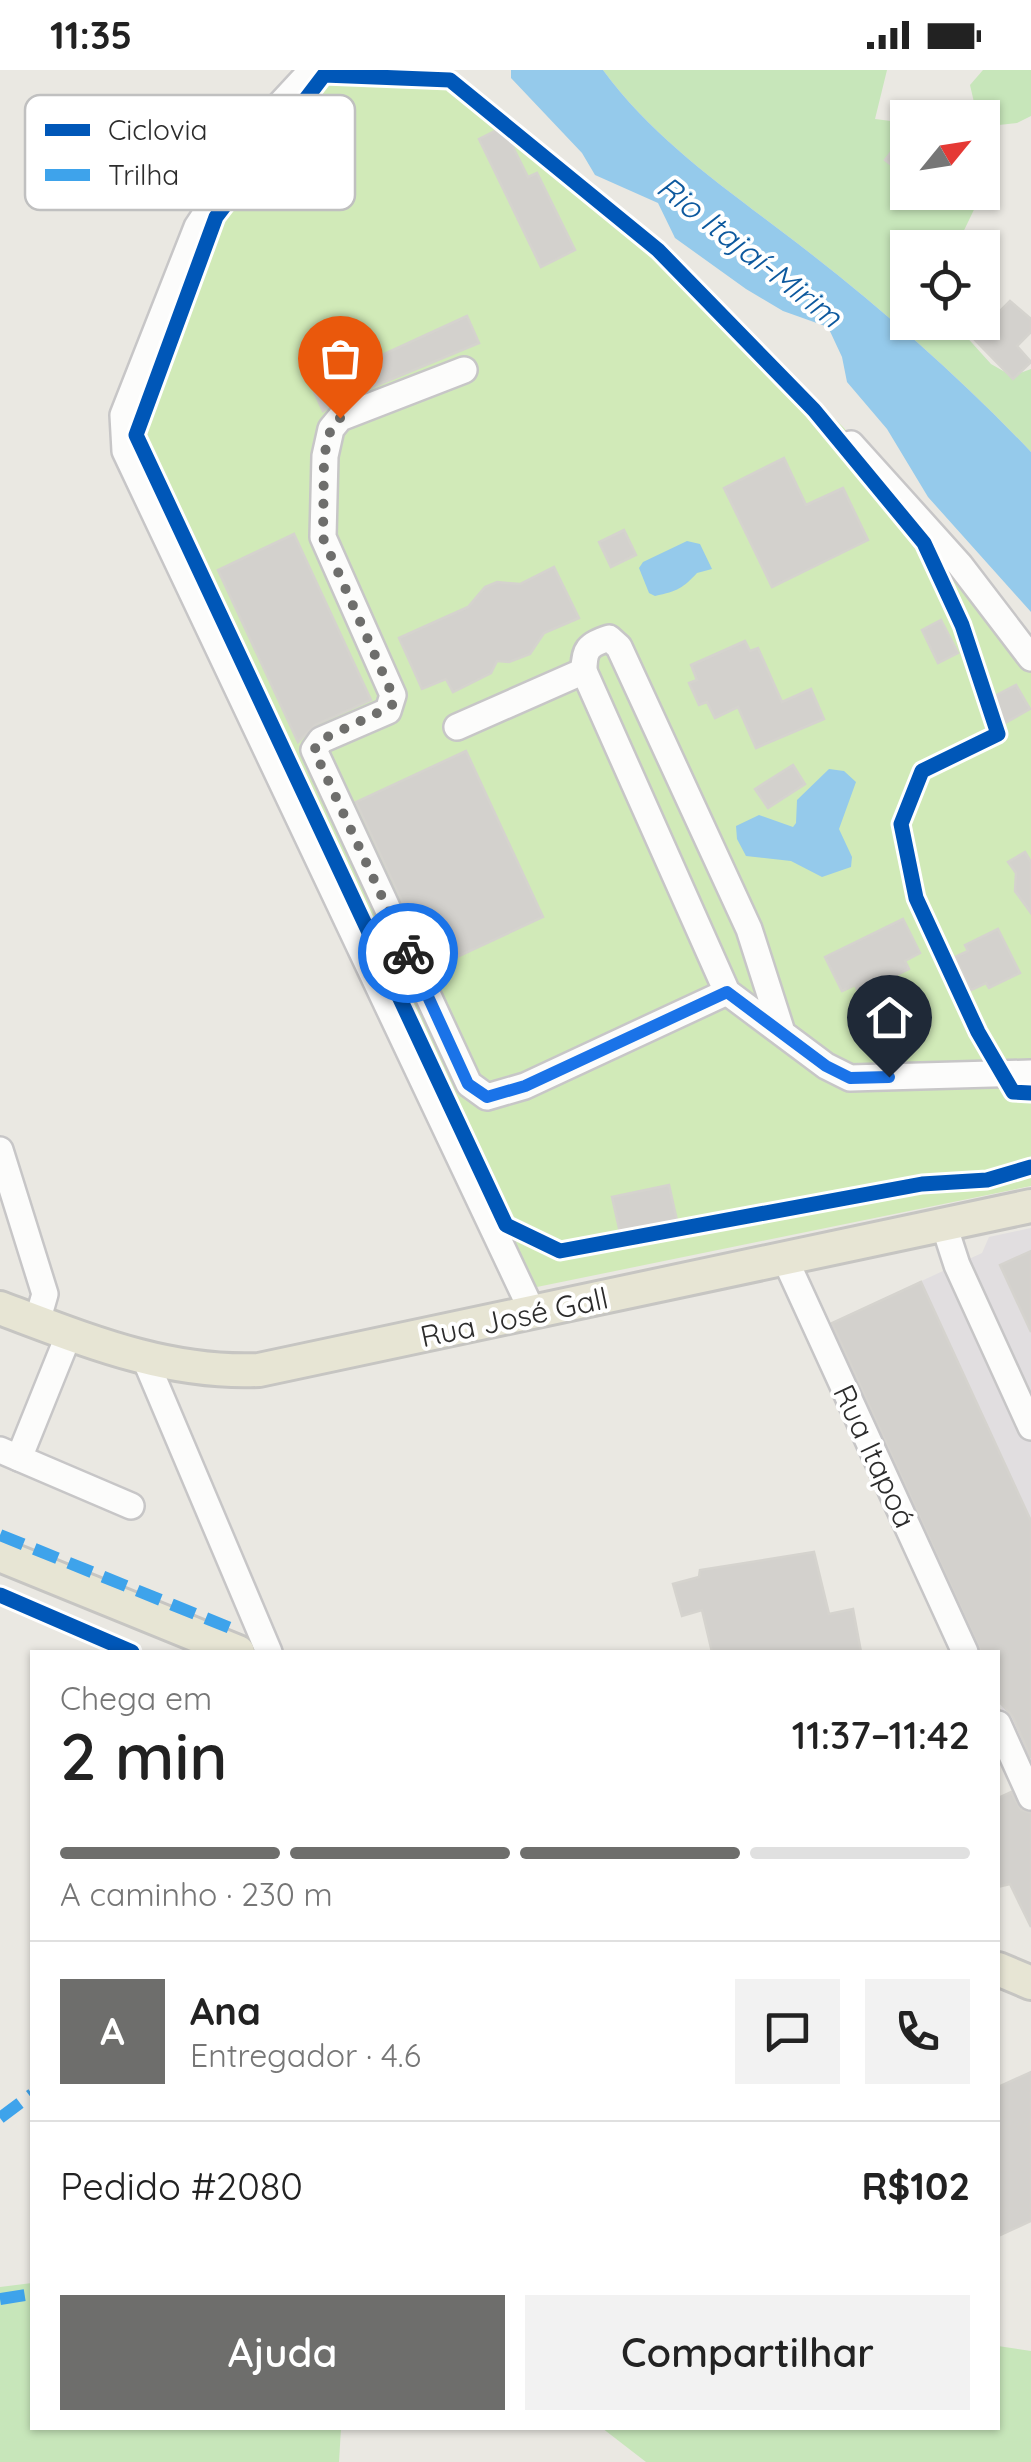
<!DOCTYPE html>
<html lang="pt">
<head>
<meta charset="utf-8">
<style>
  :root { --surface:#fff; --page:#f2f2f2; --text:#222; --muted:#767676; --line:#e0e0e0; --accent:#6e6e6c }
  body { margin:0; font-family:Quicksand,sans-serif; background:var(--page); color:var(--text); height:100vh; display:flex; flex-direction:column; font-size:38px; white-space:nowrap }
  * { box-sizing:border-box; margin:0 }
  p { font-size:32px; color:var(--muted) }
  .icon { flex:none; width:55px; height:55px; fill:none; stroke:currentColor; stroke-width:2; stroke-linecap:round; stroke-linejoin:round }
  .map { position:relative; flex:1; overflow:hidden }
  .side { position:absolute; left:30px; top:1580px; width:970px; height:780px; display:flex; flex-direction:column; background:var(--surface); border-radius:0px; box-shadow:0 2px 8px #0004 }
  .side>* { flex:none }
  .needle { width:65px; rotate:60deg }
  .controls { position:absolute; left:890px; top:30px; display:grid; gap:20px }
  .controls a { display:grid; place-items:center; width:110px; height:110px; border-radius:0px; background:var(--surface); box-shadow:0 2px 8px #0004; font-size:50px }
  .pin { position:absolute; display:grid; place-items:center; width:85px; height:85px; color:#fff; margin:-102px -42px; border-radius:50% 50% 50% 0; rotate:-45deg; box-shadow:0 0 10px #0007 }
  .pin .icon { rotate:45deg }
  .courier { position:absolute; display:grid; place-items:center; width:100px; height:100px; margin:-50px; border:8px solid #1a73e8; border-radius:50%; background:#fff; color:#222; box-shadow:0 2px 12px #0007 }
  .headline em { font-style:normal; font-weight:600 }
  .headline div { display:flex; flex-direction:column-reverse }
  .headline { display:flex; align-items:center; justify-content:space-between; height:170px; padding:0 30px }
  h1 { font-size:65px; font-weight:600; line-height:75px }
  .bar { display:grid; grid-template-columns:repeat(4,1fr); gap:15px 10px; align-content:center; height:120px; padding:0 30px }
  .bar i { height:12px; border-radius:8px; background:var(--line) }
  .bar .on { background:var(--accent) }
  .bar p { grid-column:span 4 }
  .line { display:flex; align-items:center; gap:25px; padding:0 30px; border-top:2px solid var(--line) }
  .line div { flex:1 }
  .round { display:grid; place-items:center; flex:none; width:105px; height:105px; border-radius:0px; background:var(--page) }
  .primary-button { display:flex; gap:20px; margin-top:auto; padding:20px 30px }
  .primary-button a { flex:1; height:115px; border-radius:0px; background:var(--accent); color:#fff; font-size:40px; font-weight:600; line-height:115px; text-align:center }
  .primary-button a+a { background:var(--page); color:var(--text) }
  .status { display:flex; justify-content:space-between; align-items:center; height:70px; padding:0 50px; background:var(--surface); direction:ltr }
  .status svg { height:28px; fill:currentColor }
  .map>svg:first-child { display:block }
</style>
</head>
<body>
<div class="status"><b>11:35</b><svg viewBox="0 0 49 12"><path d="M0 12V9h3v3zM5 12V6h3v6zM10 12V3h3v9zM15 12V0h3v12zM26 1h20v11H26zM47 4h2v5h-2z"/></svg></div>
<div class="map">
<svg width="1031" height="2392" viewBox="0 0 1031 2392">
  <rect width="100%" height="100%" fill="#eae8e2"/>
  <path fill="#e1dee0" d="M1031 1158V1702L998 1630V1582H975L824 1256 982 1183 989 1167Z"/>
  <g fill="#c7e6ba">
    <path d="M603 0H887L875 49 907 53 908 122 982 123 956 177 908 178V252L954 253 991 294 1012 306 1031 299V382C959 306 880 237 797 173 727 119 656 72 603 0Z"/>
    <path d="M983 0H1031V46L1017 53 990 56 976 41 970 15Z"/>
    <path d="M32 2213V2358H341L339 2392H0V2217Z"/>
    <path d="M998 2276 1031 2281V2392H646L602 2358H998Z"/>
  </g>
  <path fill="#d1eab8" d="M322 0 453 2 664 180 843 357 1031 568V1116L532 1218 130 364 212 146Z"/>
  <g fill="#95caeb">
    <path d="M511 0H603C656 72 727 119 797 173 880 237 959 306 1031 382V542L928 427 887 359 847 312 842 287 828 257 783 241 746 219 675 168 658 133 595 105 582 83 511 8Z"/>
    <path d="M687 471 700 474 712 499 697 503C683 518 678 521 655 526L649 523 639 498 643 492Z"/>
    <path d="M829 699 844 701 856 712 839 759 852 787 851 797 822 807 791 791 746 786 737 769 736 756 759 745 793 757 796 753 797 730Z"/>
  </g>
  <g fill="#d3d1cd" stroke="#d5d3ce" stroke-width="2.5">
    <path d="M503 57 528 107 537 103 575 180 541 197 479 69Z"/>
    <path d="M908 60V108L885 90Z"/>
    <path d="M1010 231 1031 249V262L1017 276 1031 292 1013 309 973 268Z"/>
    <path d="M467 246 479 273 334 333 323 341 312 317Z"/>
    <path d="M784 388 806 435 843 418 868 470 772 517 724 418Z"/>
    <path d="M624 460 636 485 611 497 599 472Z"/>
    <path d="M294 464 371 630 315 655 298 672 218 500Z"/>
    <path d="M554 497 579 548 544 563 530 584 509 592 497 591 491 603 453 622 446 609 422 619 399 568 468 537 485 517 497 512 520 514Z"/>
    <path d="M941 550 958 583 938 593 922 560Z"/>
    <path d="M745 571 750 581 758 578 782 632 811 619 824 649 756 678 738 637 715 648 707 632 699 635 689 613 697 610 691 595Z"/>
    <path d="M1016 615 1030 639 1005 653 991 628Z"/>
    <path d="M466 681 543 847 433 898 356 732Z"/>
    <path d="M793 695 805 714 768 738 755 719Z"/>
    <path d="M1025 782 1031 792V843L1015 821 1016 803 1008 792Z"/>
    <path d="M903 849 920 883 905 891 909 899 859 923 855 915 842 921 825 887Z"/>
    <path d="M998 859 1020 903 989 918 986 913 971 920 955 887 968 881 965 875Z"/>
    <path d="M669 1115 678 1155 621 1167 612 1127Z"/>
    <path d="M1031 1181V1262L1000 1195Z"/>
    <path d="M921 1212 1031 1451V1688L1013 1647 998 1630V1582H981L832 1253Z"/>
    <path d="M814 1482 829 1544 853 1539 861 1582H712L702 1540 682 1546 673 1514 699 1507 700 1500Z"/>
    <path d="M1011 1722 1021 1740 1031 1743V1857L1010 1814 998 1817V1728Z"/>
    <path d="M1031 2002V2151L998 2166V2017Z"/>
  </g>
  <g fill="none" stroke-linecap="round" stroke-linejoin="round">
    <g stroke="#c7c6c7" stroke-width="30">
      <g id="minor">
        <path d="M312 0 274 41 197 157 123 345 125 381 533 1243"/>
        <path d="M464 300 340 348 331 359 325 386 323 467 393 625 388 641 321 670 314 680 469 1014 487 1027 525 1016 727 922"/>
        <path d="M851 374 960 495 1031 588"/>
        <path d="M457 657 584 601"/>
        <path d="M781 959 749 859 619 577 609 568C588 575 584 579 584 601L727 922 826 996 850 1008 1031 1003"/>
        <path d="M0 1080 45 1224 37 1252"/>
        <path d="M944 1155 957 1195 1031 1357"/>
        <path d="M785 1189 965 1582"/>
        <path d="M145 1289 269 1582"/>
        <path d="M0 1380 131 1436"/>
        <path d="M19 1388 69 1264"/>
        <path d="M998 1654 1031 1727"/>
      </g>
    </g>
    <g stroke="#c6c5c2" stroke-width="38">
      <g id="major">
        <path d="M0 1238C86 1270 166 1304 259 1300L1031 1136"/>
        <path d="M0 1485 238 1582"/>
        <path d="M998 1899 1031 1913"/>
      </g>
    </g>
    <use href="#minor" stroke="#fcfcfb" stroke-width="25"/>
    <use href="#major" stroke="#e7e5d4" stroke-width="32"/>
    <g stroke="#3ea3eb" stroke-width="12" stroke-dasharray="25 12" stroke-linecap="butt">
      <path d="M0 1465 240 1562"/>
      <path d="M0 2048 32 2024"/>
      <path d="M0 2229 32 2224"/>
    </g>
    <g stroke="#fff" stroke-width="21">
      <g id="cycleway">
        <path d="M1031 1023 1013 1022 978 962 916 828 901 754 922 701 998 664 962 555 924 473 814 340 658 180 450 10 324 5 216 147 136 365 506 1155 560 1181 922 1114 987 1110 1031 1097"/>
        <path d="M0 1525 132 1582"/>
      </g>
    </g>
    <use href="#cycleway" stroke="#0057b8" stroke-width="15"/>
  </g>
  <g fill="none" stroke-linecap="round" stroke-linejoin="round">
    <path stroke="#6e6e6c" stroke-width="10" stroke-dasharray="0 18" d="M340 348 331 358 324 386 323 468 393 626 392 636 321 670 314 680 408 883"/>
    <path stroke="#1a73e8" stroke-width="12" d="M408 883 468 1014 487 1027 525 1016 727 922 826 996 850 1008 889 1007"/>
  </g>
  <g text-anchor="middle" dominant-baseline="central" stroke-width="8" stroke-linejoin="round" paint-order="stroke">
    <g font-size="30" fill="#2c2c2c" stroke="#fff">
      <text transform="translate(514 1247) rotate(-12)">Rua José Gall</text>
      <text transform="translate(875 1386) rotate(65)">Rua Itapoá</text>
    </g>
    <g font-size="32" font-style="italic" fill="#0d599e" stroke="#fff">
      <text transform="translate(750 181) rotate(38)">Rio Itajaí-Mirim</text>
    </g>
  </g>
  <rect x="25" y="25" width="330" height="115" rx="15" fill="#fff" stroke="#c0c0c0" stroke-width="2.5"/>
  <rect x="45" y="54" width="45" height="12" fill="#0057b8"/>
  <rect x="45" y="99" width="45" height="12" fill="#3ea3eb"/>
  <g font-size="28" fill="#2c2c2c">
    <text x="108" y="70">Ciclovia</text>
    <text x="108" y="115">Trilha</text>
  </g>
</svg>
<div class="controls">
<a><svg class="needle" viewBox="-14 -14 28 28"><path d="M0-13l5 13h-10z" fill="#e53935"/><path d="M0 13l5-13h-10z" fill="#767676"/></svg></a>
<a><svg class="icon" aria-label="locate" viewBox="0 0 24 24"><circle cx="12" cy="12" r="6"/><path d="M12 2v4M12 18v4M2 12h4M18 12h4"/></svg></a>
</div>
<div class="pin" style="left:340px;top:348px;background:#ea580c"><svg class="icon" aria-label="bag" viewBox="0 0 24 24"><path d="M5 8h14l-1 12H6zM9 8a3 3 0 0 1 6 0"/></svg></div>
<div class="pin" style="left:889px;top:1007px;background:#1f2937"><svg class="icon" aria-label="home" viewBox="0 0 24 24"><path d="M3 11l9-7 9 7M6 9v11h12V9"/></svg></div>
<div class="courier" style="left:408px;top:883px"><svg class="icon" aria-label="bike" viewBox="0 0 24 24"><circle cx="6" cy="16" r="4"/><circle cx="18" cy="16" r="4"/><path d="M6 16l4-8h5l3 8M10 8l3 8H6M13 5h3"/></svg></div>
<section class="side">
<div class="headline"><div><h1>2 min</h1><p>Chega em</p></div><em>11:37–11:42</em></div>
<div class="bar"><i class="on"></i><i class="on"></i><i class="on"></i><i></i><p>A caminho · 230 m</p></div>
<div class="line" style="height:180px"><b class="round" style="background:var(--accent);color:#fff">A</b><div><b>Ana</b><p>Entregador · 4.6</p></div><a class="round"><svg class="icon" aria-label="chat" viewBox="0 0 24 24"><path d="M4 5h16v11H9l-5 4z"/></svg></a><a class="round"><svg class="icon" aria-label="phone" viewBox="0 0 24 24"><path d="M5 4h4l2 5-3 2q2 4 5 5l2-3 5 2v4C11 20 4 13 5 4z"/></svg></a></div>
<div class="line" style="height:130px"><div>Pedido #2080</div><b>R$102</b></div>
<div class="primary-button"><a>Ajuda</a><a>Compartilhar</a></div>
</section>
</div>
</body>
</html>
